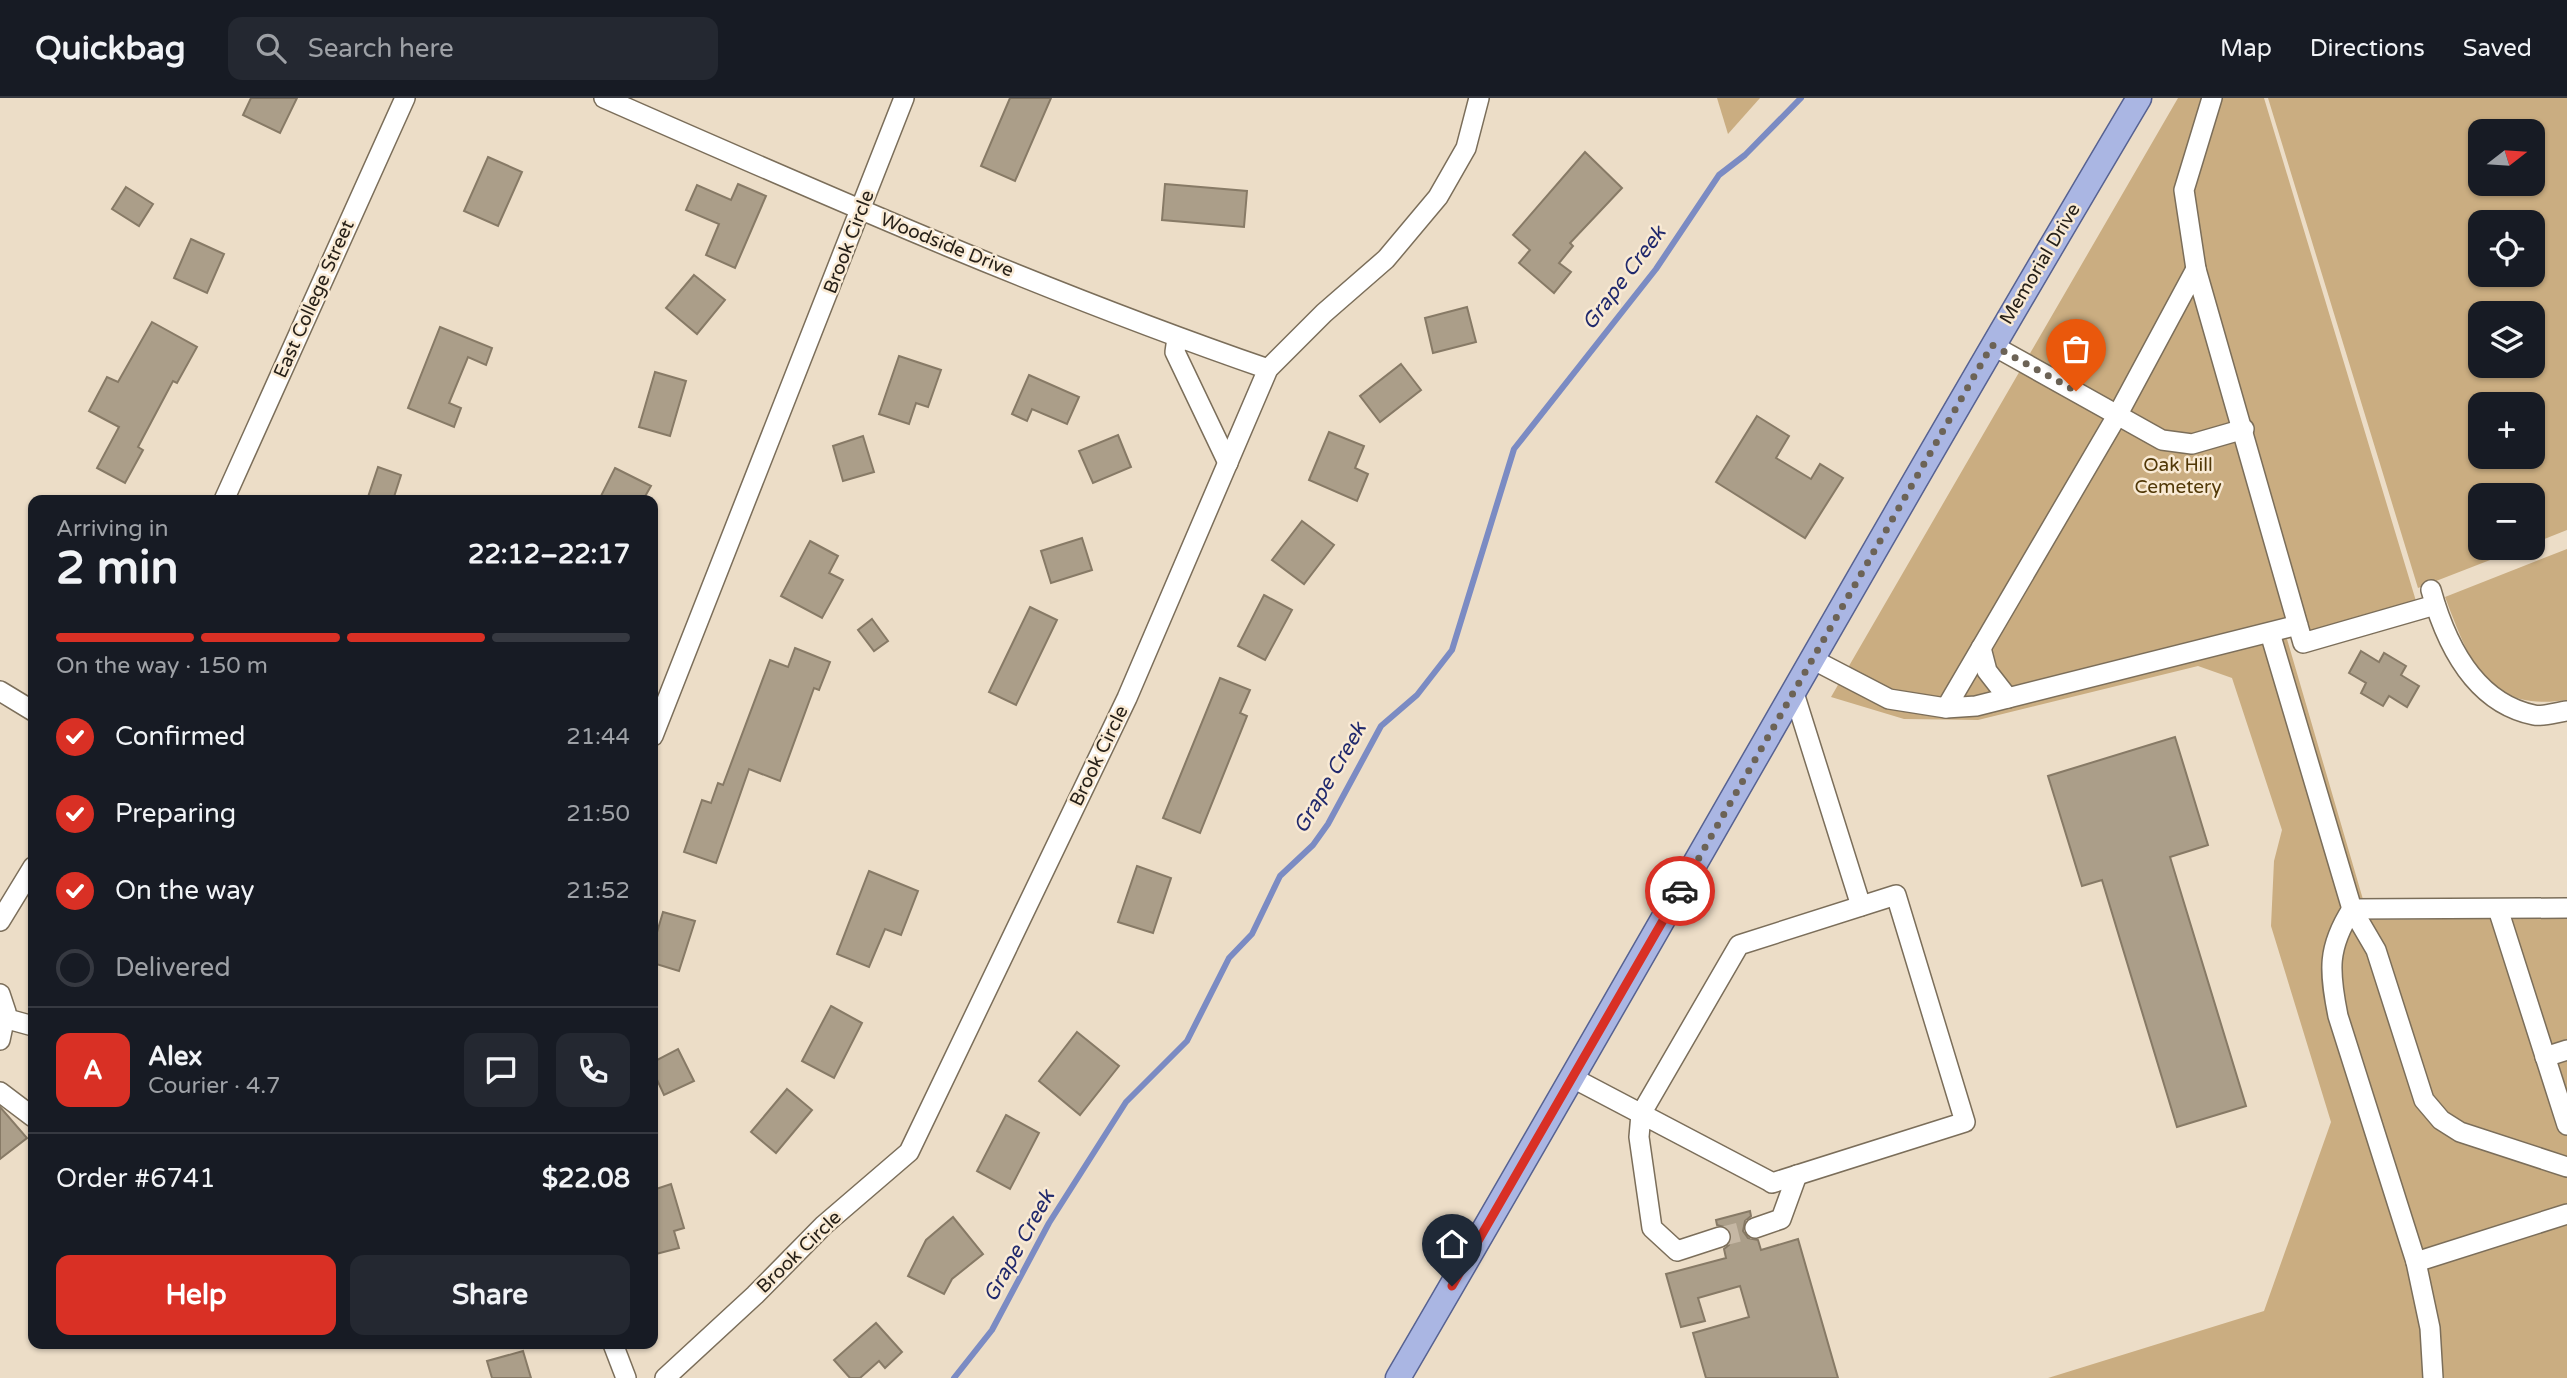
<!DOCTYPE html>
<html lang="en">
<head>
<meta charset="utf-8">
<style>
  :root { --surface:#171b24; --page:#242831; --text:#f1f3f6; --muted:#9ea1a6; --line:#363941; --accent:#d93025 }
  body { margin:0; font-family:"Varela Round",sans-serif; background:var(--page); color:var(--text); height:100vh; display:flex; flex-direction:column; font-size:26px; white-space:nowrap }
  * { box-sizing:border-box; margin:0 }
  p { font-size:23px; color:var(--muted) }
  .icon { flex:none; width:38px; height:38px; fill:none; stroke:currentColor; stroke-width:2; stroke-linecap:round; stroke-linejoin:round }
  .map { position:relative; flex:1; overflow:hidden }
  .panel { position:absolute; left:28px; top:397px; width:630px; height:854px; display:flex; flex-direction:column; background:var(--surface); border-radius:14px; box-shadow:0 2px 5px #0004 }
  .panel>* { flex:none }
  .needle { width:46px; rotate:73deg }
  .buttons { position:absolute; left:2468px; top:21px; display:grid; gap:14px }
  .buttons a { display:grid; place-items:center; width:77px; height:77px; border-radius:14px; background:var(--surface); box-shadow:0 2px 5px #0004; font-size:35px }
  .pin { position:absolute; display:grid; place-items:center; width:60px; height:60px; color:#fff; margin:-72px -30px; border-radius:50% 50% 50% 0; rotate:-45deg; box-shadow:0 0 7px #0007 }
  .pin .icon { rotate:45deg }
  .courier { position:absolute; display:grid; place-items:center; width:70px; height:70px; margin:-35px; border:5px solid #d93025; border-radius:50%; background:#fff; color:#222; box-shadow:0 2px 9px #0007 }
  .head em { font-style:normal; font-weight:700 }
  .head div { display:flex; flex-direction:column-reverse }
  .head { display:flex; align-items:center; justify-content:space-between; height:119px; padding:0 28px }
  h1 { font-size:46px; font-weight:700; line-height:52px }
  .bar { display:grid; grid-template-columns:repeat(4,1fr); gap:10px 7px; align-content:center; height:84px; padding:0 28px }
  .bar i { height:9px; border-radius:5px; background:var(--line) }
  .bar .selected { background:var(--accent) }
  .bar p { grid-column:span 4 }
  .line { display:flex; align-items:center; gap:18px; padding:0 28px; border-top:2px solid var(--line) }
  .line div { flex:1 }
  .round { display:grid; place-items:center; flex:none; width:74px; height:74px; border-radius:14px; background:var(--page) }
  ol { padding:0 28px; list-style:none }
  li { display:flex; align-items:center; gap:21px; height:77px }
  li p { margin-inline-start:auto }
  li .icon { padding:7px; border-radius:50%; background:var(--accent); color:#fff; stroke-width:4 }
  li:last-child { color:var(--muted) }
  li i { width:38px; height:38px; border:4px solid var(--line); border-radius:50% }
  .action { display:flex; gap:14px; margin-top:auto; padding:14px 28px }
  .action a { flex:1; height:80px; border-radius:14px; background:var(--accent); color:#fff; font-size:28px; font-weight:700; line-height:80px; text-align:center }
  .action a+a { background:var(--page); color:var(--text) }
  header { display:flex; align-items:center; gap:42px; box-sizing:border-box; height:98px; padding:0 35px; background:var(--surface); border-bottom:2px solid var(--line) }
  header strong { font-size:33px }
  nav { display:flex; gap:38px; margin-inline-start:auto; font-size:24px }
  .search { width:490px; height:63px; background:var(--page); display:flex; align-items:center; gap:18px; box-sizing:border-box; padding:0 24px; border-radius:14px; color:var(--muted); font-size:26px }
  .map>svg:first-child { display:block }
</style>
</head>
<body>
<header>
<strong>Quickbag</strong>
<div class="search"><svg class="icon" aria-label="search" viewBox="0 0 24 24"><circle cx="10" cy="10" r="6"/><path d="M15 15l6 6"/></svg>Search here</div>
<nav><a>Map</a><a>Directions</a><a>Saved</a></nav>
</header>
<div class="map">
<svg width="2567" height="1280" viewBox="0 0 2567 1280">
  <rect width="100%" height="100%" fill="#ecddc7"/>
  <g fill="#caad81" fill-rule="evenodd">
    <path d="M1717 0H1760L1728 36Z"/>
    <path d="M2178 0H2264L2416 503 2287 541 2369 822 2567 819V1280H2048L2264 1213 2331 1024 2271 828 2274 763 2282 732 2232 580 2198 568 1978 622 1904 621 1831 599Z"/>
    <path d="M2268 0H2567V432L2532 446V397H2480V450H2521L2418 490ZM2480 33H2532V86H2480ZM2480 124H2532V177H2480ZM2480 215H2532V268H2480ZM2480 306H2532V359H2480Z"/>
    <path d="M2567 451V602C2486 614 2470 564 2445 499Z"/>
  </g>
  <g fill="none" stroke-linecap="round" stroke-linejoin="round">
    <path stroke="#7b8bc3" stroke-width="6" d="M954 1280 992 1232 1049 1125 1126 1004 1187 943 1229 860 1252 836 1280 778 1313 747 1328 726 1381 628 1417 597 1452 552 1514 351 1656 171 1719 77 1745 57 1801 0"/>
  </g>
  <g fill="#ab9e89" stroke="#877a66" stroke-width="2">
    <path d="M251 0H297L280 35 243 17Z"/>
    <path d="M1010 0H1051L1015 83 981 68Z"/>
    <path d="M1585 54 1622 90 1570 145 1573 148 1559 165 1571 174 1554 195 1519 165 1530 152 1513 137Z"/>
    <path d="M488 59 522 74 498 128 464 113Z"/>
    <path d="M738 86 766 98 735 170 706 157 719 126 686 112 697 87 731 102Z"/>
    <path d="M1165 86 1247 93 1244 129 1162 122Z"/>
    <path d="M126 89 153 106 139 128 112 111Z"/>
    <path d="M191 141 224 156 207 195 174 180Z"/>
    <path d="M694 177 725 202 697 236 666 210Z"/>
    <path d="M1467 209 1476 244 1433 255 1425 220Z"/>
    <path d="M152 224 197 249 177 285 173 283 138 349 143 352 125 385 97 370 119 329 89 313 107 279 118 284Z"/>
    <path d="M440 229 492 250 486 267 468 259 449 305 461 310 454 329 408 310Z"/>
    <path d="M899 258 941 272 928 309 916 305 909 326 879 316Z"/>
    <path d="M1401 266 1421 292 1380 324 1360 298Z"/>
    <path d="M655 274 686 283 670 338 639 329Z"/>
    <path d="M1029 277 1079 299 1067 326 1032 311 1027 323 1012 316Z"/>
    <path d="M1757 318 1789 338 1776 360 1811 381 1820 366 1843 380 1805 440 1716 384Z"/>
    <path d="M1329 334 1364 348 1355 370 1368 376 1357 403 1309 382Z"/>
    <path d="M1118 337 1131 369 1093 385 1079 353Z"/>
    <path d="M863 338 874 374 843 383 833 348Z"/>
    <path d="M378 369 401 377 393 402H367Z"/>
    <path d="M615 370 651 388 643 402H599Z"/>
    <path d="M1302 423 1334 447 1304 486 1272 462Z"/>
    <path d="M1082 440 1092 472 1051 485 1041 453Z"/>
    <path d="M810 443 838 458 829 475 843 482 822 520 781 498Z"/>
    <path d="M1264 497 1292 512 1265 562 1238 548Z"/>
    <path d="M1030 509 1057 522 1016 607 989 594Z"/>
    <path d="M872 521 888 543 874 553 858 532Z"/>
    <path d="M795 550 830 564 819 592 814 590 780 683 749 671 716 765 684 754 702 702 711 705 718 685 723 687 770 562 788 569Z"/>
    <path d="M2361 553 2379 564 2384 555 2406 568 2401 577 2419 588 2407 609 2389 598 2383 608 2361 595 2366 585 2349 575Z"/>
    <path d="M1220 580 1250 592 1240 615 1247 618 1200 735 1163 720Z"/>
    <path d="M2175 639 2208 747 2170 759 2246 1008 2177 1029 2102 782 2082 788 2048 678Z"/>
    <path d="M1137 768 1171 780 1153 835 1118 824Z"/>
    <path d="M869 773 918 793 901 837 885 831 869 869 837 856Z"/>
    <path d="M663 814 695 823 679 873 653 865V848Z"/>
    <path d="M831 908 862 925 834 980 802 963Z"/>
    <path d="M1077 934 1119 968 1080 1017 1039 983Z"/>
    <path d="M678 951 694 983 664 997 653 973V964Z"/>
    <path d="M787 991 812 1012 776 1055 751 1034Z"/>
    <path d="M0 1009 27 1040 0 1061Z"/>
    <path d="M1006 1017 1039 1035 1010 1091 977 1073Z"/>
    <path d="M671 1086 684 1130 674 1133 679 1150 656 1156 653 1143V1092Z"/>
    <path d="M1750 1113 1751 1118 1745 1123 1743 1133 1748 1140 1758 1142 1761 1152 1798 1141 1838 1280H1706L1693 1235 1749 1219 1740 1188 1698 1200 1705 1223 1681 1229 1666 1176 1726 1160 1724 1151 1729 1147 1732 1136 1728 1130 1717 1127 1716 1122Z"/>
    <path d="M953 1119 983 1156 952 1181 944 1196 908 1178 926 1142Z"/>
    <path d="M876 1225 902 1254 885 1270 879 1263 860 1280H850L834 1262Z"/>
    <path d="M523 1253 531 1280H492L487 1263Z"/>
  </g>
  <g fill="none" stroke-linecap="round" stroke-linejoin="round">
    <path stroke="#c5b7a4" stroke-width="19" stroke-dasharray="19 10" stroke-linecap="butt" d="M1720 1139 1755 1130"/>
    <g stroke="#7b6e5a" stroke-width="22">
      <g id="minor">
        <path d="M604 0C823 96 1042 193 1268 271"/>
        <path d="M2196 171 2184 92 2212 0"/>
        <path d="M1177 240 1175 254 1228 365"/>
        <path d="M1992 247 2162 342 2192 346 2244 331"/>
        <path d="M224 402 405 0"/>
        <path d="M2431 492C2446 546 2475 605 2534 617 2544 619 2557 614 2567 613"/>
        <path d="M2298 527 1976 608 1946 610 2118 316 2196 171 2303 545 2435 507"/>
        <path d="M2270 535 2352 811 2567 810"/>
        <path d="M1981 550 1987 573 2008 600"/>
        <path d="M1812 561 1889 601 1946 610"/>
        <path d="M0 593 33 613"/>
        <path d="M1794 595 1861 808"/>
        <path d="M653 638 904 0"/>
        <path d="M2498 811 2567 1027"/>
        <path d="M0 823 33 769"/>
        <path d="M0 896 6 914 0 942"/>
        <path d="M4 920 33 928"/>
        <path d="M2545 959 2567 952"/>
        <path d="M1573 980 1769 1083 1772 1085 1965 1024 1896 797 1739 847 1641 1016 1639 1039 1652 1130 1677 1153 1720 1139"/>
        <path d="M0 994 33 1019"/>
        <path d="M1755 1130 1781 1121 1797 1077"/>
        <path d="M2416 1164 2338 918C2329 873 2327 850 2352 811L2376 852 2424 1002 2441 1022 2460 1034 2567 1069"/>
        <path d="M613 1246 626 1280"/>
        <path d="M665 1280 755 1197 824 1127 909 1054 1127 600 1268 271 1324 215 1386 161 1438 99 1466 50 1479 0"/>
        <path d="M2433 1280 2430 1230 2416 1164 2567 1116"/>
      </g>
    </g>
    <g stroke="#576291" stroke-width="27">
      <path id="major" d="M1398 1280C1647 854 1887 424 2139 0"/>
    </g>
    <use href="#minor" stroke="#fff" stroke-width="19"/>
    <use href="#major" stroke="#aab6e3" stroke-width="24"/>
  </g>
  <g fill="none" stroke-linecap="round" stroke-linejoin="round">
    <path stroke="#6c6356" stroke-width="7" stroke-dasharray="0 12.6" d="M1680 793 1992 247 2076 293"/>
    <path stroke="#d93025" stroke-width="9" d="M1452 1188 1680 793"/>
  </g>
  <g text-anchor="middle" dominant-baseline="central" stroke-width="5" stroke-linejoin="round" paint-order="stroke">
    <g font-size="19" fill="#272119" stroke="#f9ead4">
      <text transform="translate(849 144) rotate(-69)">Brook Circle</text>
      <text transform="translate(947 147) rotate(22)">Woodside Drive</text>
      <text transform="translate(2040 166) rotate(-59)">Memorial Drive</text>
      <text transform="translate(314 201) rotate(-66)">East College Street</text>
      <text transform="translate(1099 658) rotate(-64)">Brook Circle</text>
      <text transform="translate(799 1154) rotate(-44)">Brook Circle</text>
    </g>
    <g font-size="19" fill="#513807" stroke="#f9ead4">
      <text x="2178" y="367">Oak Hill<tspan x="2178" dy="22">Cemetery</tspan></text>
    </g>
    <g font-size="21" font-style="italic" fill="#20296d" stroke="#f9ead4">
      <text transform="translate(1624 180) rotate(-53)">Grape Creek</text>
      <text transform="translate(1330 680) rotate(-60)">Grape Creek</text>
      <text transform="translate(1019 1148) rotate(-61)">Grape Creek</text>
    </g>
  </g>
</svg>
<div class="buttons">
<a><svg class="needle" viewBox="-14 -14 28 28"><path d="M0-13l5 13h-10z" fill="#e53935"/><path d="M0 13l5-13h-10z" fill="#9ea1a6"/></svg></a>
<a><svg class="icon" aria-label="locate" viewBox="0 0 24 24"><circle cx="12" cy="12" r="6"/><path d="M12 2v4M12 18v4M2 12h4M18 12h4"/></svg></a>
<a><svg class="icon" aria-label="layers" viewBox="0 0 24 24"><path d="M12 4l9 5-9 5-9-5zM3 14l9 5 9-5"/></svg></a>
<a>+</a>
<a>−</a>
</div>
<div class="pin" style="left:2076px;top:293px;background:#ea580c"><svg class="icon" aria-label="bag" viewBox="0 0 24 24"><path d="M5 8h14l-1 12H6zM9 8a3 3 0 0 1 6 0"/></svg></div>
<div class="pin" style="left:1452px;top:1188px;background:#1f2937"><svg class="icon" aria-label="home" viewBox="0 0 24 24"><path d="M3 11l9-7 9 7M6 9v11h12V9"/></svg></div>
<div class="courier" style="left:1680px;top:793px"><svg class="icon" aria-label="car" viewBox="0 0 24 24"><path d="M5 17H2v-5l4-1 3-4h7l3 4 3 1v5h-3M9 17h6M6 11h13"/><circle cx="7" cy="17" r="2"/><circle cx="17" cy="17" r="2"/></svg></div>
<section class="panel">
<div class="head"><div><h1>2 min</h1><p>Arriving in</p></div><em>22:12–22:17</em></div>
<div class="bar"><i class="selected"></i><i class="selected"></i><i class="selected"></i><i></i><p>On the way · 150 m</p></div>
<ol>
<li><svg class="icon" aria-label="check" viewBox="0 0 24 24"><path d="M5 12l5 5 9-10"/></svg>Confirmed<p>21:44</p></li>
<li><svg class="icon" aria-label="check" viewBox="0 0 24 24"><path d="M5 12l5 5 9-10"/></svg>Preparing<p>21:50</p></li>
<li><svg class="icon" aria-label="check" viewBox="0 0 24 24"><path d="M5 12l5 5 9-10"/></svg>On the way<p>21:52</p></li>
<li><i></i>Delivered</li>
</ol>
<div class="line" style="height:126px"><b class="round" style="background:var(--accent);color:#fff">A</b><div><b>Alex</b><p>Courier · 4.7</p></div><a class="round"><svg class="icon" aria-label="chat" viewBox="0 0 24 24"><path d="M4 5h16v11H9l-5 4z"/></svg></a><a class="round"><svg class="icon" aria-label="phone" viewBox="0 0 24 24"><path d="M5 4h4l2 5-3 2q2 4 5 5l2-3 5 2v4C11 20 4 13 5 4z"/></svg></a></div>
<div class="line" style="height:91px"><div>Order #6741</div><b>$22.08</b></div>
<div class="action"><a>Help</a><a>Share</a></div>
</section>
</div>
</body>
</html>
